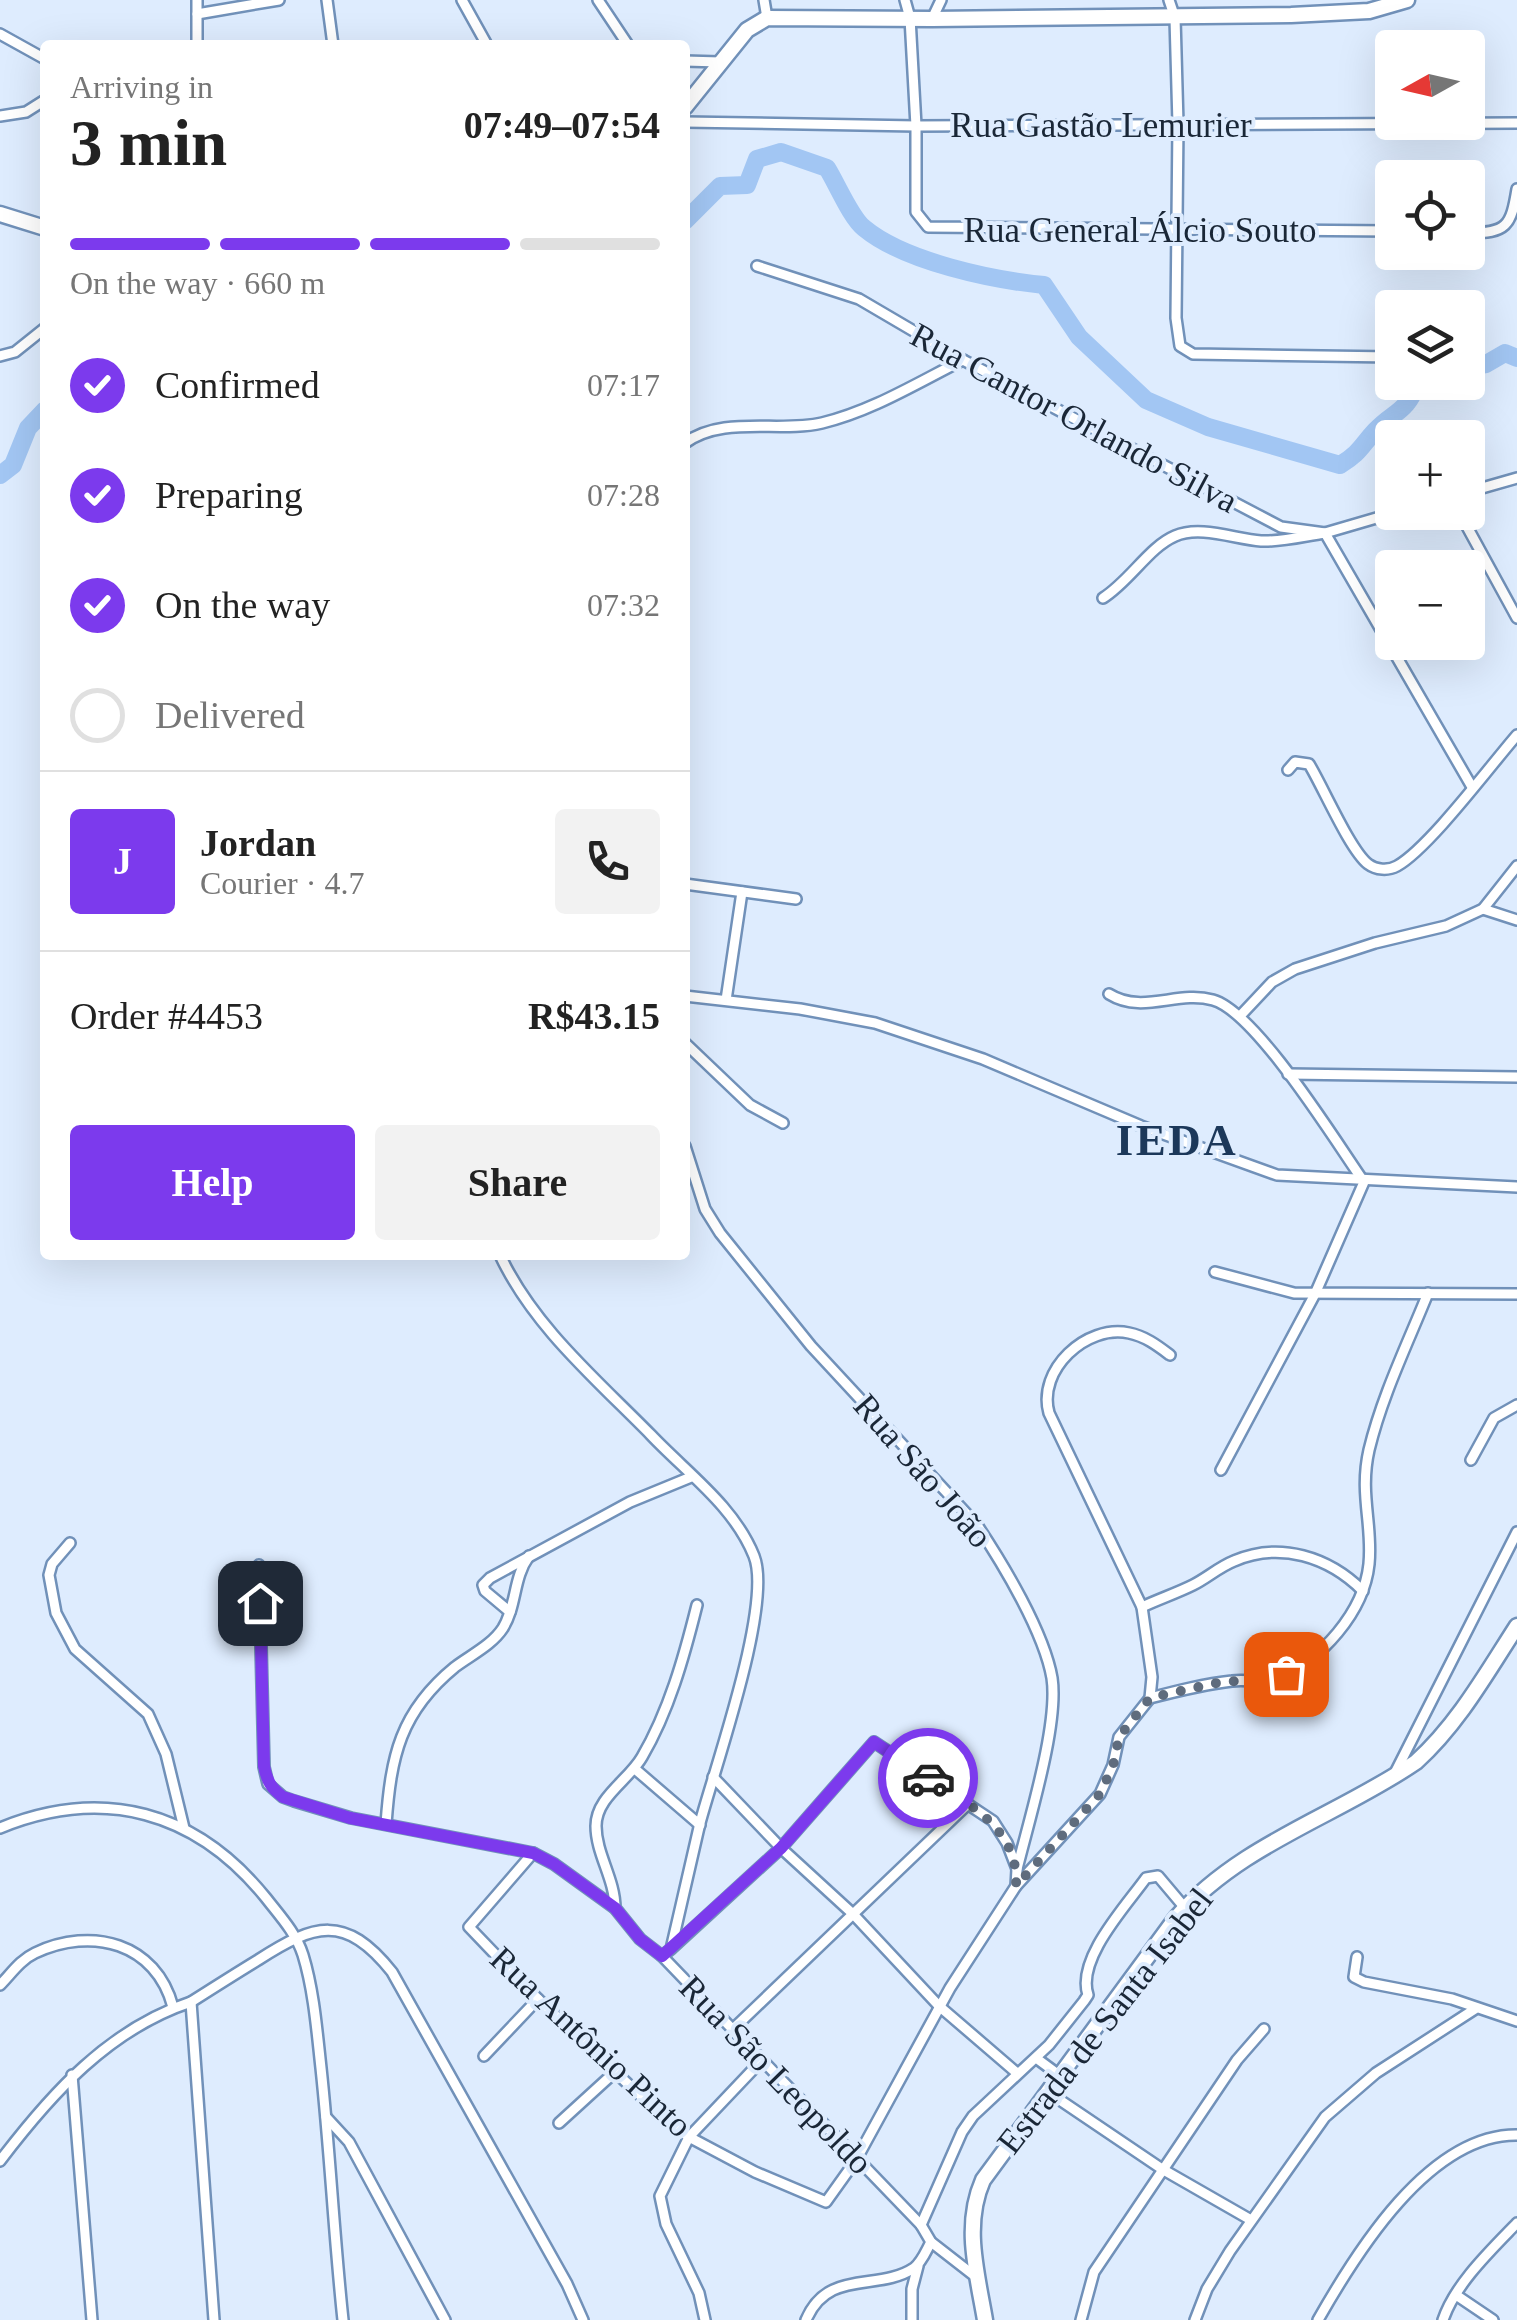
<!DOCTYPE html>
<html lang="en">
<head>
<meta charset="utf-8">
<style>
  :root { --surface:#fff; --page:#f2f2f2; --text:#222; --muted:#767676; --line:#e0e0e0; --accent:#7c3aed }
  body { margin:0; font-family:"Times New Roman",serif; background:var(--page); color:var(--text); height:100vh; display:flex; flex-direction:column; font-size:38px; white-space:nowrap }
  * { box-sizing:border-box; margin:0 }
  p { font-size:32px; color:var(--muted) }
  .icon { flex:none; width:55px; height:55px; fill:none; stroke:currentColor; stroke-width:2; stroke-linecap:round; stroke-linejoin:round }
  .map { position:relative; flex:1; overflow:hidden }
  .details { position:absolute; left:40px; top:40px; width:650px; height:1220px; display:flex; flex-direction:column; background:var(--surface); border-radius:10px; box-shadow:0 10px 40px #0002 }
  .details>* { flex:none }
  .needle { width:65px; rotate:262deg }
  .fabs { position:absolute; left:1375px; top:30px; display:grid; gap:20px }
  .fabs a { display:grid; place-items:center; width:110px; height:110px; border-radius:10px; background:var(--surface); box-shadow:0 10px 40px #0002; font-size:50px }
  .pin { position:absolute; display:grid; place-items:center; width:85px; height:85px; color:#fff; margin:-42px; border-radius:20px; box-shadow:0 5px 15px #0006 }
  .courier { position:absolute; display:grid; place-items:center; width:100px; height:100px; margin:-50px; border:8px solid #7c3aed; border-radius:50%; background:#fff; color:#222; box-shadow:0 2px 12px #0007 }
  .headline em { font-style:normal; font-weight:800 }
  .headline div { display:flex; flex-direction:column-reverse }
  .headline { display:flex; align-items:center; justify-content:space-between; height:170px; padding:0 30px }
  h1 { font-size:65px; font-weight:800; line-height:75px }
  .bar { display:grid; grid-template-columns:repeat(4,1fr); gap:15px 10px; align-content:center; height:120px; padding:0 30px }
  .bar i { height:12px; border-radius:8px; background:var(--line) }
  .bar .active { background:var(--accent) }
  .bar p { grid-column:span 4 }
  .line { display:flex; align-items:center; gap:25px; padding:0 30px; border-top:2px solid var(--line) }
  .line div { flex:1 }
  .round { display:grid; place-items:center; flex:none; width:105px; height:105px; border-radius:10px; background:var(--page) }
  ol { padding:0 30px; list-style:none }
  li { display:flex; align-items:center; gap:30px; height:110px }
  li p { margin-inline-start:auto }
  li .icon { padding:10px; border-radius:50%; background:var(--accent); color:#fff; stroke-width:4 }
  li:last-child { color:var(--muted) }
  li i { width:55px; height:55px; border:5px solid var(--line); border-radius:50% }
  .cta { display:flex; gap:20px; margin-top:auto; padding:20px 30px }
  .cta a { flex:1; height:115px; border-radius:10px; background:var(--accent); color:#fff; font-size:40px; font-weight:800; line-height:115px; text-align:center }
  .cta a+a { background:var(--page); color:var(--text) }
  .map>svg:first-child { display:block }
</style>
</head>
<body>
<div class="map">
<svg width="1517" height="2320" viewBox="0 0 1517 2320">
  <rect width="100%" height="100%" fill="#deecfe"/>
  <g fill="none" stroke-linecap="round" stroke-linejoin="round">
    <g stroke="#a2c6f3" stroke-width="18">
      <path d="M685 221 720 186 747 185 757 159 781 152 827 168C837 184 851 218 864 228 905 262 993 280 1044 285L1079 337 1146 400 1208 427 1340 465C1360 453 1361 446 1375 431 1395 410 1406 414 1418 382"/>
      <path d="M1468 367 1486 364 1505 353 1517 358"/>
      <path d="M0 475 13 465 28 428 45 410"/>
    </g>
    <g stroke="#7191b9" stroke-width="14">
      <g id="street">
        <path d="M197 0V45"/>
        <path d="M327 0 333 45"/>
        <path d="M462 0 487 45"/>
        <path d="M598 0 628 45"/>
        <path d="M764 0 767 18"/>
        <path d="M905 0 910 18 916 126V212L928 227 1392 231"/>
        <path d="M1169 0 1175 18 1178 124 1176 318 1180 346 1193 354 1392 357"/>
        <path d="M197 14 279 0"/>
        <path d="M932 19 941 0"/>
        <path d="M0 34 45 59"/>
        <path d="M685 61 720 62"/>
        <path d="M0 116 26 112 45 100"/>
        <path d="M685 122 916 126 1517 123"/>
        <path d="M1468 233C1507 233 1511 226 1517 189"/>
        <path d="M757 266 859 299 963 360 1281 527 1325 533 1397 512"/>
        <path d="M0 356 15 352 45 328"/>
        <path d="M685 443C723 415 778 433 822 423 872 411 917 383 963 360"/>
        <path d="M1468 492 1517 478"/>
        <path d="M1459 512 1517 618"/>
        <path d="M1103 598C1130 581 1149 547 1175 536 1200 525 1235 539 1261 541 1282 542 1304 536 1325 533L1472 787"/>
        <path d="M1288 770 1295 762 1309 764C1323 787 1350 850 1368 864 1376 870 1388 871 1397 866 1429 848 1490 766 1517 735"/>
        <path d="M685 884 796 899"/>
        <path d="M1483 909 1517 920"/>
        <path d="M1109 994C1143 1015 1177 990 1213 1000 1256 1012 1336 1142 1364 1182L1315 1294 1221 1470"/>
        <path d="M685 996 800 1009 875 1023 983 1059 1141 1126 1277 1175 1517 1187"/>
        <path d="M726 1000 742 892"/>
        <path d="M1240 1016 1272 982 1295 969 1375 943 1446 926 1483 909 1517 866"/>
        <path d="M685 1043 750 1105 783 1123"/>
        <path d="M1288 1074 1517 1077"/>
        <path d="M500 1255C533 1326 597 1380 651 1435 687 1473 734 1506 754 1556 773 1604 715 1767 700 1823 690 1865 681 1907 671 1949L662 1956"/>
        <path d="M1215 1272 1294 1293 1517 1294"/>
        <path d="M1471 1460 1494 1418 1517 1405"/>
        <path d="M70 1543 52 1564 49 1575 56 1613 75 1649 148 1714 166 1754 184 1828"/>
        <path d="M259 1565 264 1767 268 1784 283 1797 294 1801 351 1818 533 1853 554 1864 615 1908 640 1939 662 1956 921 2225 931 2242 976 2277"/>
        <path d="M1142 1607C1159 1599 1177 1593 1193 1585 1207 1578 1219 1567 1234 1561 1280 1541 1329 1557 1363 1591"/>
        <path d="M510 1612 485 1591 483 1585 490 1578 630 1502 691 1477"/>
        <path d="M1150 1698C1177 1691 1204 1684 1232 1681 1247 1679 1263 1684 1277 1678 1321 1661 1364 1612 1369 1564 1373 1525 1359 1494 1369 1450 1382 1396 1407 1345 1428 1293"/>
        <path d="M635 1769 700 1825"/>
        <path d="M1396 1771 1517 1532"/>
        <path d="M713 1777 781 1848 853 1914 939 2006 1017 2073"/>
        <path d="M386 1824C391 1756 400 1712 455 1667 471 1655 492 1645 503 1628 517 1605 513 1578 529 1556"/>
        <path d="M0 1828C103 1786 196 1811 266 1898 280 1916 296 1933 303 1955 314 1991 317 2032 321 2068 330 2152 334 2236 343 2320"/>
        <path d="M533 1853 469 1927 538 1999 664 2118 689 2137 755 2172 826 2202 856 2160 950 1988 1016 1886 1017 1869C1029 1820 1059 1724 1052 1678 1044 1632 1003 1564 977 1525L811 1346 720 1233 705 1209 685 1146"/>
        <path d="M1016 1886 1100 1794 1113 1765 1119 1737 1150 1698 1152 1677 1142 1607 1049 1413C1037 1370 1086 1324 1129 1333 1145 1336 1158 1346 1170 1355"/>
        <path d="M615 1908C615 1879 596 1854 596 1826 596 1797 629 1780 642 1757 669 1711 684 1657 697 1605"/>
        <path d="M673 1947 781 1848 874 1742 993 1821 1007 1843 1017 1869"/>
        <path d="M1357 1957 1354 1977 1364 1982 1452 1999 1517 2021"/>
        <path d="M0 1985C11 1974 20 1960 35 1953 92 1926 156 1943 173 2007"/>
        <path d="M191 2002 214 2320"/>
        <path d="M732 2030 968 1804"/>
        <path d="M484 2056 538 1999"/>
        <path d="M1036 2058 1059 2075"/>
        <path d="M72 2075 92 2320"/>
        <path d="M1048 2092 1162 2169 1251 2220"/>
        <path d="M326 2117 349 2142 445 2320"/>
        <path d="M559 2123 616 2071"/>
        <path d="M0 2161C51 2094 109 2029 191 2002 213 1988 235 1974 258 1960 314 1924 345 1913 392 1972L567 2284 583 2320"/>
        <path d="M921 2225 962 2132 973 2116 1049 2045 1084 2001 1088 1995C1076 1959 1126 1906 1146 1878L1158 1876 1185 1908"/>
        <path d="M1456 2295 1493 2320"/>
        <path d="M705 2320 699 2293 666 2224 660 2196 689 2137 762 2060"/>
        <path d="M806 2320C828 2268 878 2292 914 2268 922 2262 926 2251 931 2242"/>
        <path d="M912 2320V2289L918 2266"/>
        <path d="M1081 2320 1094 2272 1237 2060 1264 2029"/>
        <path d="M1195 2320 1207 2289 1230 2251 1325 2117 1376 2073 1475 2009"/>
        <path d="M1318 2320C1356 2253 1429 2134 1517 2135"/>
        <path d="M1443 2320C1455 2284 1491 2250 1517 2223"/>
      </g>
    </g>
    <g stroke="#7191b9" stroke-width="19">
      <g id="secondary">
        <path d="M685 107 747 30 767 18 932 19 1291 15 1369 11 1407 0"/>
        <path d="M0 214 45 228"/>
        <path d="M985 2320C977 2273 963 2225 983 2180L1176 1918C1240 1844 1337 1816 1416 1762 1458 1724 1486 1674 1517 1626"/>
      </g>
    </g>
    <use href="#street" stroke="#fff" stroke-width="9"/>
    <use href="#secondary" stroke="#fff" stroke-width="14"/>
  </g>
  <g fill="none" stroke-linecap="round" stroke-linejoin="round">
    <path stroke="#5f6c7d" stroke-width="10" stroke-dasharray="0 18" d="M928 1778C970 1805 1019 1829 1016 1886L1100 1794 1113 1766 1119 1737 1150 1698 1221 1682 1275 1679 1286 1674"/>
    <path stroke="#7c3aed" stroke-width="12" d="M260 1603 264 1766C267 1781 271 1788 283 1797L350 1818 533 1853 554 1864 615 1908 640 1939 662 1956 781 1848 874 1742 928 1778"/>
  </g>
  <g text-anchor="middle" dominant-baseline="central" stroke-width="8" stroke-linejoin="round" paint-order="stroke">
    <g font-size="35" fill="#1a2737" stroke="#deecfe">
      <text x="1101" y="125">Rua Gastão Lemurier</text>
      <text x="1140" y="230">Rua General Álcio Souto</text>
      <text transform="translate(1074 418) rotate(28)">Rua Cantor Orlando Silva</text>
      <text transform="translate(923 1471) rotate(49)">Rua São João</text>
      <text transform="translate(1105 2021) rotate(-52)">Estrada de Santa Isabel</text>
      <text transform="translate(591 2042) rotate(43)">Rua Antônio Pinto</text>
      <text transform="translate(776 2075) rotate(46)">Rua São Leopoldo</text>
    </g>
    <g font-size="45" font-weight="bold" letter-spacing="2.5" fill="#1c385a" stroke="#deecfe">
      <text x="1177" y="1140">IEDA</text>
    </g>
  </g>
</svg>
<div class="fabs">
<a><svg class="needle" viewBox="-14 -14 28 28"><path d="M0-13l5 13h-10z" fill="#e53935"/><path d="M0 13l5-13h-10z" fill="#767676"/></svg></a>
<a><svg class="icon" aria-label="locate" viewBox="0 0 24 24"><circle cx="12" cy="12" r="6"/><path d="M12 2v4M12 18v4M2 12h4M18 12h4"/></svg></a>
<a><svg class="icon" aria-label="layers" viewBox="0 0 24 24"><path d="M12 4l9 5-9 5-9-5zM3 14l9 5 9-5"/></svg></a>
<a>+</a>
<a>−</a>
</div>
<div class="pin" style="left:1286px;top:1674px;background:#ea580c"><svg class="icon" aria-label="bag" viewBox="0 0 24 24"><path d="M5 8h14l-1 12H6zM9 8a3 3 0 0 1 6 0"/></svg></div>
<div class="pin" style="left:260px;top:1603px;background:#1f2937"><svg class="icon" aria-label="home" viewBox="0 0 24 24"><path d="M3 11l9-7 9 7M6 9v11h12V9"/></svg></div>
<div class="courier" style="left:928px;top:1778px"><svg class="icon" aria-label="car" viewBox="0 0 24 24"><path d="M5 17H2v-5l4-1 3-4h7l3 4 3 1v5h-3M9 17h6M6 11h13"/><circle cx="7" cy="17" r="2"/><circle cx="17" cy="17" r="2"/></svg></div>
<section class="details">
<div class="headline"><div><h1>3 min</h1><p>Arriving in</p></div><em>07:49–07:54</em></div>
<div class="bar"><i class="active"></i><i class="active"></i><i class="active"></i><i></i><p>On the way · 660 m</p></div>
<ol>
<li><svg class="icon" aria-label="check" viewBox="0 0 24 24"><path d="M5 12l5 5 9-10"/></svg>Confirmed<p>07:17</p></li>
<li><svg class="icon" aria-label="check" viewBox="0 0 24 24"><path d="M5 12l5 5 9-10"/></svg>Preparing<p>07:28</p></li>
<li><svg class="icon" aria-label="check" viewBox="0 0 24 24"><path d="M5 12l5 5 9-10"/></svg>On the way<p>07:32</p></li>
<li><i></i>Delivered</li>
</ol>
<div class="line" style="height:180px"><b class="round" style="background:var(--accent);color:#fff">J</b><div><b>Jordan</b><p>Courier · 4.7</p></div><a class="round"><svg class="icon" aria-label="phone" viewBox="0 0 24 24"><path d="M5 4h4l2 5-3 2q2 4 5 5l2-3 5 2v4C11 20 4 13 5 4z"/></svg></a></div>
<div class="line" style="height:130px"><div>Order #4453</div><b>R$43.15</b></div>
<div class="cta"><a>Help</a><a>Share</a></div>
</section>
</div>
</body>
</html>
